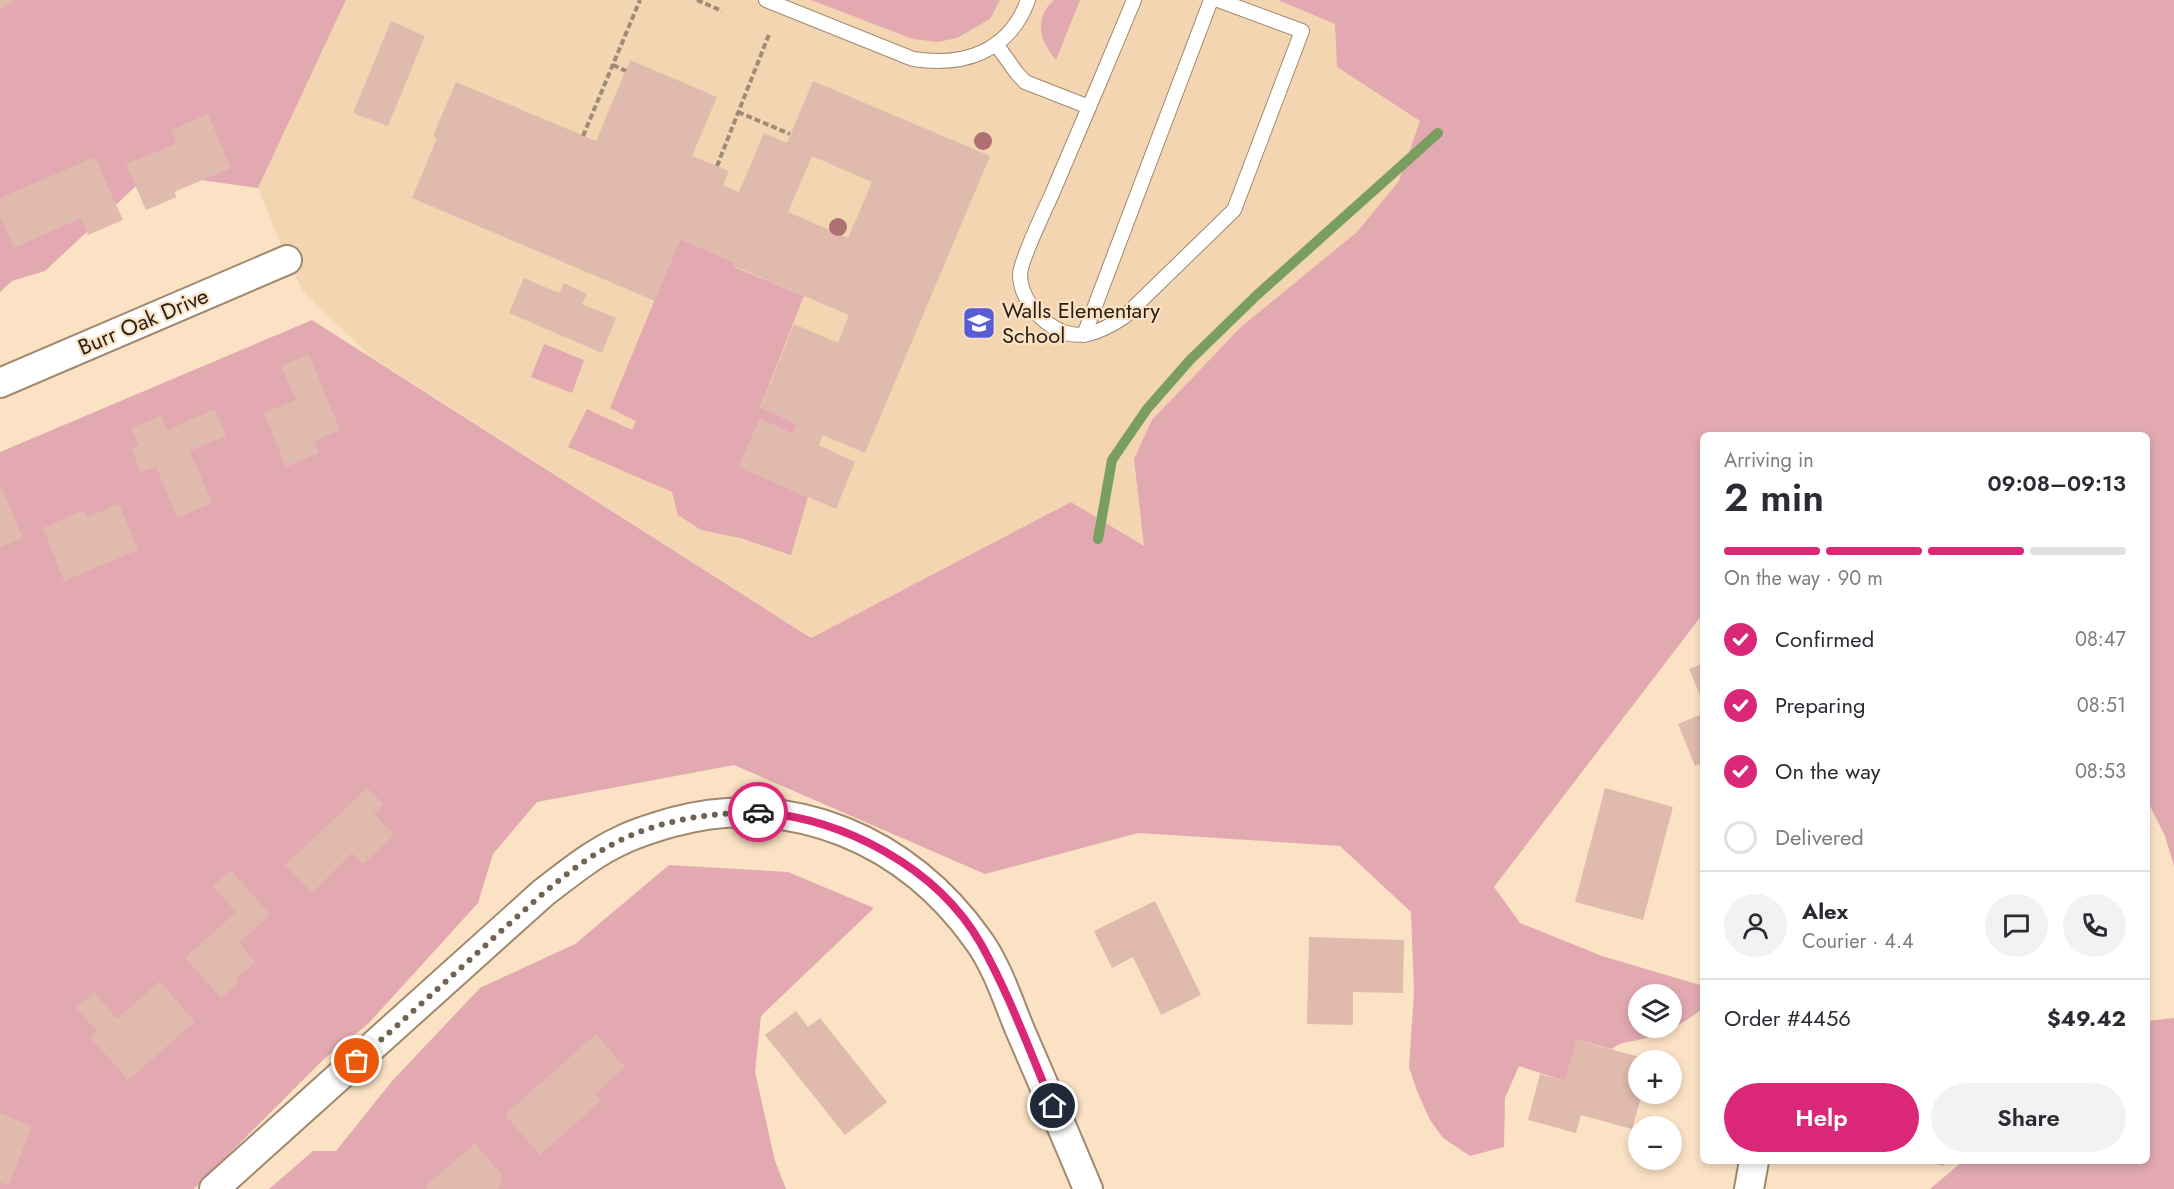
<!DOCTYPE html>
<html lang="en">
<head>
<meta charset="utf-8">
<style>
  :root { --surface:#fff; --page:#f2f2f3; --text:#2b2b33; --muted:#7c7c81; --line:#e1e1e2; --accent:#db2777 }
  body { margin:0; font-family:Jost,sans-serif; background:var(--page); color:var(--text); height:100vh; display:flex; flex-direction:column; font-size:22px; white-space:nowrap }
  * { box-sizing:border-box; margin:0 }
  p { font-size:20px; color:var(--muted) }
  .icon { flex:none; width:33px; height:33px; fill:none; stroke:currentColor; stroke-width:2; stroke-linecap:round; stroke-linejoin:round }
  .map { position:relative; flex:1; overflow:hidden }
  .panel { position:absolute; left:1700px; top:432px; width:450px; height:732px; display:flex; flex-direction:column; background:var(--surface); border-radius:9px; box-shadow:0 3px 9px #0003 }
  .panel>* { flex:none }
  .fabs { position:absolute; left:1628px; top:984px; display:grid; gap:12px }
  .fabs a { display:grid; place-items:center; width:54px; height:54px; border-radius:50%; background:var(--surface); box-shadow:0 3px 9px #0003; font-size:30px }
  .pin { position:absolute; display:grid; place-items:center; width:51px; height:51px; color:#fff; margin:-26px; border:3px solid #fff; border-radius:50%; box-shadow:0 2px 6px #0007 }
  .courier { position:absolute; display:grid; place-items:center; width:60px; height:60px; margin:-30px; border:4px solid #db2777; border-radius:50%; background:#fff; color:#222; box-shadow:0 2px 8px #0007 }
  .overview em { font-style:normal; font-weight:600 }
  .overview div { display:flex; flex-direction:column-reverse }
  .overview { display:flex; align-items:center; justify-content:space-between; height:102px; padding:0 24px }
  h1 { font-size:39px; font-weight:600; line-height:45px }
  .bar { display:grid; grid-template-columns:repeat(4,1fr); gap:9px 6px; align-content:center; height:72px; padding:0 24px }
  .bar i { height:8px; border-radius:4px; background:var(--line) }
  .bar .current { background:var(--accent) }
  .bar p { grid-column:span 4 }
  .line { display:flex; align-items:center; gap:15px; padding:0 24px; border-top:2px solid var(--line) }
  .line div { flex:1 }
  .round { display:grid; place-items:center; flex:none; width:63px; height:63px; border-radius:32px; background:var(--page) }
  ol { padding:0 24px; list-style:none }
  li { display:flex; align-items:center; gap:18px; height:66px }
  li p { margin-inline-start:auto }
  li .icon { padding:6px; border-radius:50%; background:var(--accent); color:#fff; stroke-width:4 }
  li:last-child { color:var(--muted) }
  li i { width:33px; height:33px; border:3px solid var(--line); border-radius:50% }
  .button { display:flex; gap:12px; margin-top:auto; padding:12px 24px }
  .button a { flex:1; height:69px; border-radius:36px; background:var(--accent); color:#fff; font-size:24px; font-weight:600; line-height:69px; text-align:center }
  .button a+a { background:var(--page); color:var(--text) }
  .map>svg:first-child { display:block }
</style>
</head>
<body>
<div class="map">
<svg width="2174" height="1189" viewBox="0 0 2174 1189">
  <rect width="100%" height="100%" fill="#fbe2c5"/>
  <path fill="#f3d5b2" d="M346 0H1380L1336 24 1337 67 1420 121 1358 677 1071 502 811 638 370 356 302 290 287 260 258 188Z"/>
  <g fill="#e2a9b1" fill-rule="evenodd">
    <path d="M0 0H346L258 188 150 173 45 271 12 281 0 292Z"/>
    <path d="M811 0H1000L990 19 957 38 938 42 913 39Z"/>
    <path d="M1054 0H1080L1056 60C1040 42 1033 18 1054 0Z"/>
    <path d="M1278 0H2174V866L2165 836 2147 800 2146 435H1702V615L1494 887 1520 923 1602 956 1700 985 1702 990V1009C1683 1024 1662 1035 1638 1040 1627 1043 1621 1041 1612 1049L1577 1040 1565 1081 1519 1066 1505 1098 1504 1147 1470 1156 1443 1138 1430 1120 1417 1091 1409 1067 1414 992 1411 912 1340 846 1138 833 985 874 734 765 537 802 493 854 478 903 368 1024 324 1059 194 1189H0V452L312 320 811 638 1071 502 1144 546 1134 459 1152 420 1241 327 1357 232 1399 181 1420 121 1337 67 1335 24ZM1638 994H1671V1028H1638Z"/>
    <path d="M680 239 736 263 734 267 804 296 760 407 797 424 793 434 760 419 739 467 808 497 791 555 740 538 701 530 678 515 672 492 568 447 587 409 632 430 636 421 610 408Z"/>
    <path d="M544 344 584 360 572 393 531 377Z"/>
    <path d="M669 865 788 872 874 908 761 1016 755 1072 775 1161 786 1189H269L313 1151H336L392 1081 480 988 575 944Z"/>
    <path d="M2174 1018V1189H1930L1963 1161H2146L2147 1021Z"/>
  </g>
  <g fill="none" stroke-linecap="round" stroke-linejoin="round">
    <path stroke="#7a9e60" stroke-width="10" d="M1098 539 1112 460 1147 409 1190 360 1257 295 1438 133"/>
  </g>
  <g fill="#dfbaad" fill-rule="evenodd">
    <path d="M0 0H16L0 10Z"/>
    <path d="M391 21 425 36 388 126 353 113Z"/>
    <path d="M630 60 717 97 692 156 729 171 723 185 739 192 764 133 787 143 813 81 990 156 865 453 823 435 819 445 855 462 836 509 739 467 760 419 793 434 797 424 760 408 794 324 838 343 849 315 734 266 736 263 680 239 655 301 412 198 437 138 433 136 456 82 596 141ZM812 156 872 182 848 238 788 212Z"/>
    <path d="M208 114 231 168 174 192 177 197 146 210 126 164 177 143 171 130Z"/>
    <path d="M95 157 123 220 88 235 81 218 14 248 0 216V198Z"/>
    <path d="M524 278 559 293 564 283 587 294 582 304 616 318 602 353 509 313Z"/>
    <path d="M309 354 340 430 314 441 319 453 286 467 264 413 296 400 281 366Z"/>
    <path d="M215 409 226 436 190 451 212 503 177 518 156 466 141 472 131 448 139 445 131 428 161 416 167 430Z"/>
    <path d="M0 484 23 538 0 547Z"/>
    <path d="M119 504 138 550 64 581 43 528 84 510 87 517Z"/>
    <path d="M1702 664V700L1689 669Z"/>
    <path d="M1702 714V763L1695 766 1678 724Z"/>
    <path d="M367 788 383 804 374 814 394 835 363 864 352 853 312 893 285 865Z"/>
    <path d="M1605 788 1673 807 1643 920 1575 902Z"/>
    <path d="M231 870 270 915 239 943 256 962 236 979 239 982 221 998 185 958 236 912 213 886Z"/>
    <path d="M1155 901 1201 995 1161 1015 1133 957 1112 968 1094 931Z"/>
    <path d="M1309 937 1404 940 1403 993 1353 992V1025L1307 1024Z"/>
    <path d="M160 981 195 1022 128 1080 90 1037 97 1031 76 1008 94 992 117 1019Z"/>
    <path d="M796 1011 808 1027 820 1018 887 1102 845 1135 765 1035Z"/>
    <path d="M596 1034 625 1067 595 1094 601 1101 540 1155 505 1115Z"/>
    <path d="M1576 1040 1651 1060H1638V1094H1642L1632 1129 1581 1115 1576 1133 1528 1120 1540 1074 1565 1081Z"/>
    <path d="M0 1113 32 1126 9 1185 0 1182Z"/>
    <path d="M475 1143 502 1175 501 1185 497 1189H427L428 1184Z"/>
    <path d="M1922 1161H1945L1944 1166Z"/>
  </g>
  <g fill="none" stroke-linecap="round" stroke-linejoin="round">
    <g stroke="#a0896e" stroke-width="16">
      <g id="service">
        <path d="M766 0 913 59C964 67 1009 52 1028 0"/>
        <path d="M1134 0C1107 65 1080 129 1052 194 1045 209 1021 260 1020 274 1020 296 1036 316 1053 327 1078 343 1101 332 1124 317L1234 210 1302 31 1218 0"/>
        <path d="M996 44 1016 72 1025 82 1089 107"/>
        <path d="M1084 335 1211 0"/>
      </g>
    </g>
    <g stroke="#a0896e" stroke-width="32">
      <g id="minor">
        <path d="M0 383 287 260"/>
        <path d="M214 1189 543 893C568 874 593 853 622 840 638 832 656 827 673 822 793 790 908 841 978 940 997 966 1008 1001 1020 1030 1043 1083 1066 1136 1088 1189"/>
        <path d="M1749 1189 1754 1161"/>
      </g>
    </g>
    <g stroke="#9e8c77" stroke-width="4" stroke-dasharray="6 3" stroke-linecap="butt">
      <path d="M697 0 722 11"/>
      <path d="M613 65 626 71"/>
      <path d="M738 112 790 134"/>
      <path d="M583 136 640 0"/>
      <path d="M717 166 770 32"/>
    </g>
    <use href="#service" stroke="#fff" stroke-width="14"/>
    <use href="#minor" stroke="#fff" stroke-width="28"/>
  </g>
  <g fill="#ae7072">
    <circle cx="983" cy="141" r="9"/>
    <circle cx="838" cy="227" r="9"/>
  </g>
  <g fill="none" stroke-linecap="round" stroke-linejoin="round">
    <path stroke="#726453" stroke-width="6" stroke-dasharray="0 10.8" d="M357 1061C405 1019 452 976 499 933 537 899 575 862 621 840 664 819 712 813 758 812"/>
    <path stroke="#db2777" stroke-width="8" d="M758 812C844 819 937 867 981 944 1010 996 1030 1052 1053 1106"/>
  </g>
  <defs>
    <g id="school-square" transform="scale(1.725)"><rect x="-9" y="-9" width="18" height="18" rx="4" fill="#585dd4" stroke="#fbe2c5"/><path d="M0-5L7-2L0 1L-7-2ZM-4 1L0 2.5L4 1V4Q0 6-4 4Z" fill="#fff"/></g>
  </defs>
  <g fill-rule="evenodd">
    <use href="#school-square" x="979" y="323"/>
  </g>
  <g text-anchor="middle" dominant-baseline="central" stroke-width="4.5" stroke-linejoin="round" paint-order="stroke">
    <g font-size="22" fill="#292015" stroke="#fbe2c5" text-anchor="start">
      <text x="1002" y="310">Walls Elementary<tspan x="1002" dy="25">School</tspan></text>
    </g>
    <g font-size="22" fill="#292015" stroke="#fbe2c5">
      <text transform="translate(143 321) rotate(-23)">Burr Oak Drive</text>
    </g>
  </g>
</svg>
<div class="fabs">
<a><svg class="icon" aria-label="layers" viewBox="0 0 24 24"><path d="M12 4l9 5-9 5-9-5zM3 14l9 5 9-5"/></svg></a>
<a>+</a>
<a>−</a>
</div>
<div class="pin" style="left:357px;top:1061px;background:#ea580c"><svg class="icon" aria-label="bag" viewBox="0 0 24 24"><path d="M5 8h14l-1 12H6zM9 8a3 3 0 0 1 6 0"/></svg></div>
<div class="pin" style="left:1053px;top:1106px;background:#1f2937"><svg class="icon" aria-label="home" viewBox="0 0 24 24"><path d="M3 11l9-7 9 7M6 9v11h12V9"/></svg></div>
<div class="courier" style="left:758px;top:812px"><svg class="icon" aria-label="car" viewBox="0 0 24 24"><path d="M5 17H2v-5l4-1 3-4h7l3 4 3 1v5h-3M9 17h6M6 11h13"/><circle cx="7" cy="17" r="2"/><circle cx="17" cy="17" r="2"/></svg></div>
<section class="panel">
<div class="overview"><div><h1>2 min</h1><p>Arriving in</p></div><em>09:08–09:13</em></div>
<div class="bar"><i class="current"></i><i class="current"></i><i class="current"></i><i></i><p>On the way · 90 m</p></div>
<ol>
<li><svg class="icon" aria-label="check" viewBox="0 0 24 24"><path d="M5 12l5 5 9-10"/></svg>Confirmed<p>08:47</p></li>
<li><svg class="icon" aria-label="check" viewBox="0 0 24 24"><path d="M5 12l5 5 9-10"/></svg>Preparing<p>08:51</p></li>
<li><svg class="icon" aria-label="check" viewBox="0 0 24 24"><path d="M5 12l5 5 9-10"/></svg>On the way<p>08:53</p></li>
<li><i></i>Delivered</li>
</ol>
<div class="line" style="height:108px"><a class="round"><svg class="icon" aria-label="person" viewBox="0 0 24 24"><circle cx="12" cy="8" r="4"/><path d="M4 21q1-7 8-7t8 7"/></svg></a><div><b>Alex</b><p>Courier · 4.4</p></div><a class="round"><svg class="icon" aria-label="chat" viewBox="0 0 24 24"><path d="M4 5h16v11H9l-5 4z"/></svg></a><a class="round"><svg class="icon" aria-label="phone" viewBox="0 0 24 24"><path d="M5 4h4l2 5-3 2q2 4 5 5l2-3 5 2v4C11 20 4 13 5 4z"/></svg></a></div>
<div class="line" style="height:78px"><div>Order #4456</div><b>$49.42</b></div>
<div class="button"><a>Help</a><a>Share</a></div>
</section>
</div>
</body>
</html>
